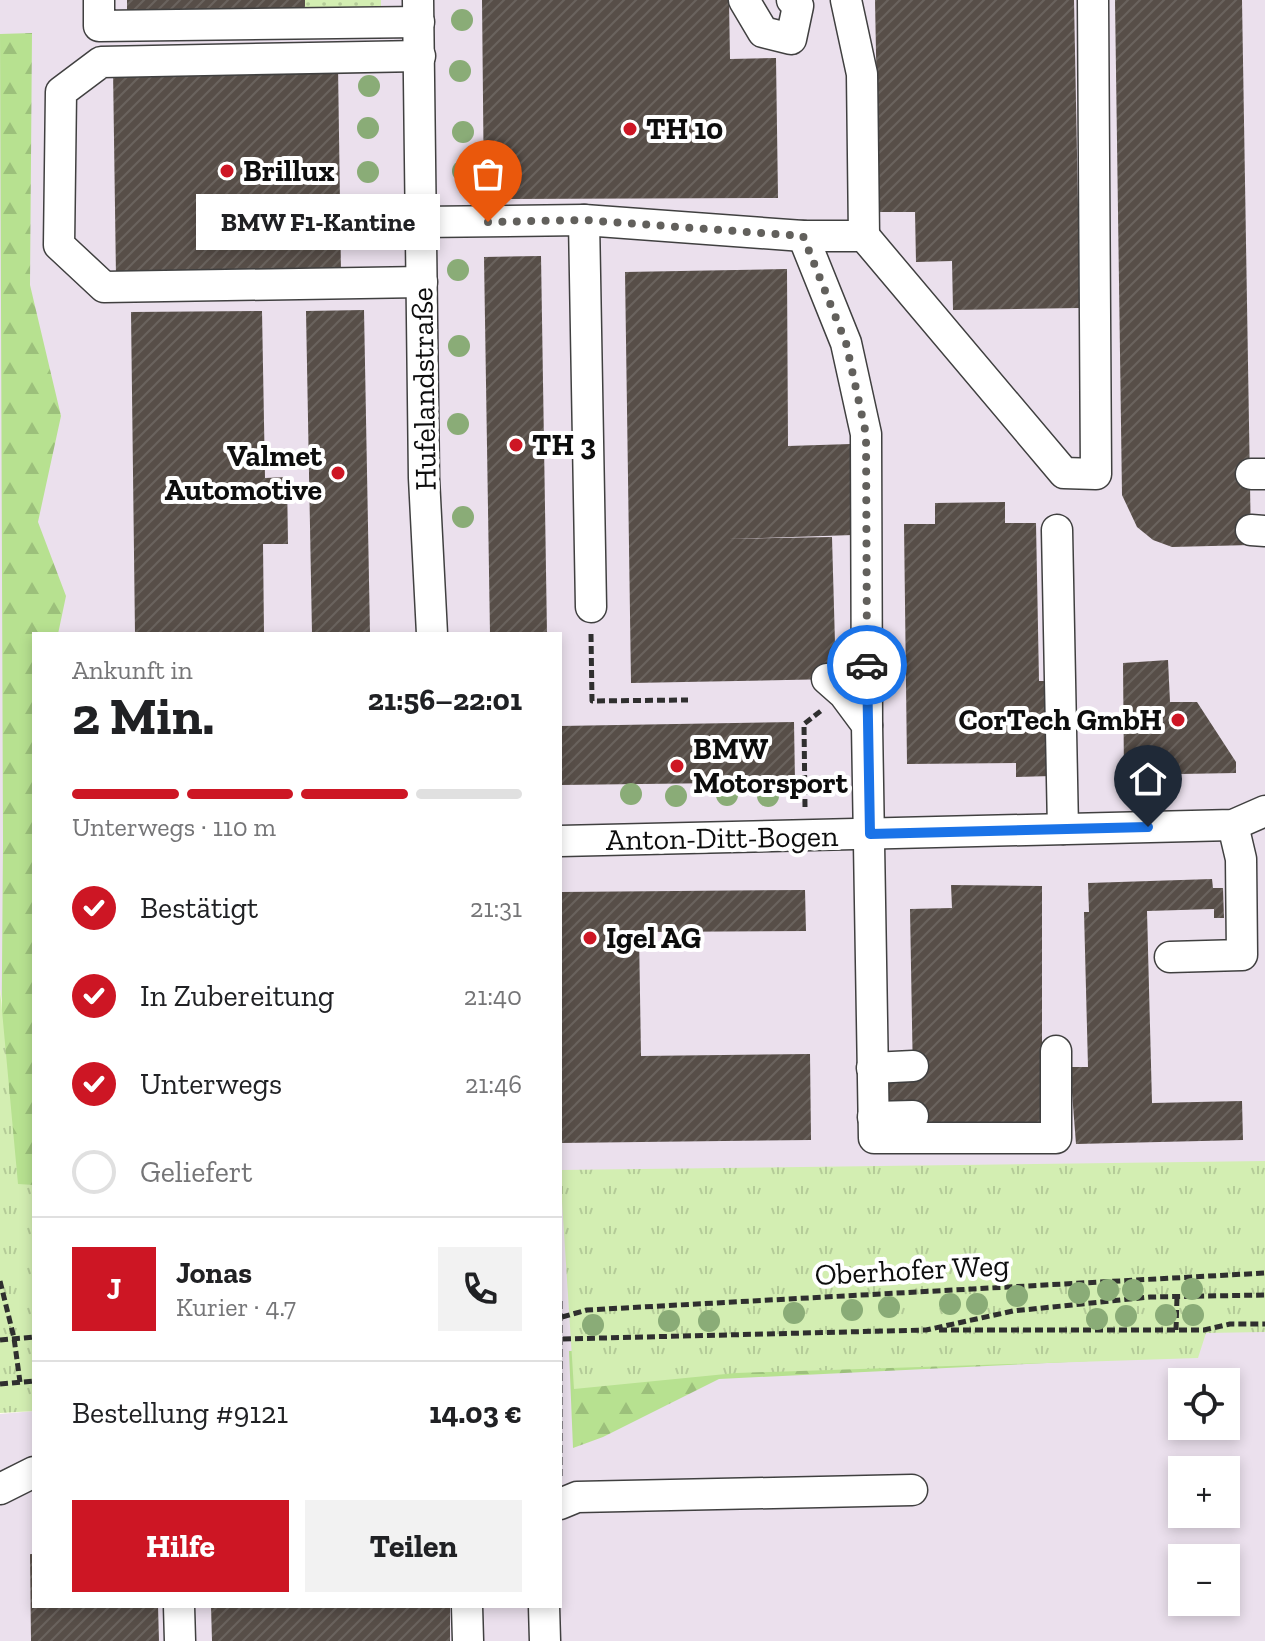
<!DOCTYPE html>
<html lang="de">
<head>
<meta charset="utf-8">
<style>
  :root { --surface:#fff; --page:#f2f2f2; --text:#202124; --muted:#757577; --line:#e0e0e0; --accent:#cd1624 }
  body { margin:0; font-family:"Zilla Slab",serif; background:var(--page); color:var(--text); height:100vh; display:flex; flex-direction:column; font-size:30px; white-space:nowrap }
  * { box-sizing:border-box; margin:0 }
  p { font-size:26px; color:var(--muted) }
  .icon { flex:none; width:44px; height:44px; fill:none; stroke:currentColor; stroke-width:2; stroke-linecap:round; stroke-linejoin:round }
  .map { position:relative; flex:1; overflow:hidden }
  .side { position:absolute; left:32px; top:632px; width:530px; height:976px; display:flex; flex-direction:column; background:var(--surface); border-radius:0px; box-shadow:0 4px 12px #0003 }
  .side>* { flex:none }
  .buttons { position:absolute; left:1168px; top:1368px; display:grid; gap:16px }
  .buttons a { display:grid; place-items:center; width:72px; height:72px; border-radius:0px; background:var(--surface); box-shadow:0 4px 12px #0003; font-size:40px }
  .pin { position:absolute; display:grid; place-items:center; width:68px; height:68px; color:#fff; margin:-82px -34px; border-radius:50% 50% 50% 0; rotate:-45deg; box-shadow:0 0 8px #0007 }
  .pin .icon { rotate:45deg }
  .courier { position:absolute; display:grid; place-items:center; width:80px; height:80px; margin:-40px; border:6px solid #1a73e8; border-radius:50%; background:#fff; color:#222; box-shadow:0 2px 10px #0007 }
  .bubble { position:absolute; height:56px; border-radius:0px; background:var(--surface); box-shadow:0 4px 12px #0003; font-size:26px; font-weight:700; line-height:56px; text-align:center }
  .headline em { font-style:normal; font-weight:700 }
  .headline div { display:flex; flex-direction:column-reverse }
  .headline { display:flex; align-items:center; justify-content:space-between; height:136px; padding:0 40px }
  h1 { font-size:52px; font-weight:700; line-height:60px }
  .bar { display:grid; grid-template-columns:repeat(4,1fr); gap:12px 8px; align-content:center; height:96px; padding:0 40px }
  .bar i { height:10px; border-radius:6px; background:var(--line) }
  .bar .current { background:var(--accent) }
  .bar p { grid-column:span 4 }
  .line { display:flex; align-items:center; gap:20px; padding:0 40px; border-top:2px solid var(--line) }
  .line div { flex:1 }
  .round { display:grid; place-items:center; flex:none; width:84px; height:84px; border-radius:0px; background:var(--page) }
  ol { padding:0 40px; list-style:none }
  li { display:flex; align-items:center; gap:24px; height:88px }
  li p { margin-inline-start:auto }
  li .icon { padding:8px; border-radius:50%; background:var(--accent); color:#fff; stroke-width:4 }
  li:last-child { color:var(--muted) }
  li i { width:44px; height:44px; border:4px solid var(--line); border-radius:50% }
  .cta { display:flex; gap:16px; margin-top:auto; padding:16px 40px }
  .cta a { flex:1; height:92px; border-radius:0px; background:var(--accent); color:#fff; font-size:32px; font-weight:700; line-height:92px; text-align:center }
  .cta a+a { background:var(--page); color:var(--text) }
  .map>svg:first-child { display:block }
</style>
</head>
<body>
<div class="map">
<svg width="1265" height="1641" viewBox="0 0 1265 1641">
  <defs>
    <pattern id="grass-dots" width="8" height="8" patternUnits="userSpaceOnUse" patternTransform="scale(2)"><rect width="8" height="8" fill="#d3eeb2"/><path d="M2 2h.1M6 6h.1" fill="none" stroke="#b4cb98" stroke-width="1.8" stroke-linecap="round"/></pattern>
    <pattern id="forest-firs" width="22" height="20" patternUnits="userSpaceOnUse" patternTransform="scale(2)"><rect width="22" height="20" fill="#b7e190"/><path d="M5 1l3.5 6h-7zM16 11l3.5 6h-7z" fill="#9cc07b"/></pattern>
    <pattern id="park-tufts" width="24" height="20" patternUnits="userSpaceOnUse" patternTransform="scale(2)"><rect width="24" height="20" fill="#d3eeb2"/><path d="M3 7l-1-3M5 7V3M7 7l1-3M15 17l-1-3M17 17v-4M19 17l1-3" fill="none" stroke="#b4cb98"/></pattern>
    <pattern id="building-hatch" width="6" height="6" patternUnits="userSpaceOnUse" patternTransform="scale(2)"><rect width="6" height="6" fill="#574e48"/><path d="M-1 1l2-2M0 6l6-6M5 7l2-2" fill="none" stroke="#6a635e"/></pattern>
  </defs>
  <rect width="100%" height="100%" fill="#fffbee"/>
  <path fill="#ebe0ed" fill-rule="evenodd" d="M0 0H1265V1641H0V1414L34 1411V1606H560V634H34V1185L0 989ZM1182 1382H1226V1426H1182ZM1182 1470H1226V1514H1182ZM1182 1558H1226V1602H1182Z"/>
  <rect fill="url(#grass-dots)" x="305" y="0" width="76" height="10"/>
  <g fill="url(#forest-firs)">
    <path d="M32 33 30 285 61 416 38 522 66 596 58 634H34V1329L0 1224 3 843 0 34Z"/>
    <path d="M936 1339 1194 1356 719 1379 603 1437 573 1448 569 1351Z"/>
  </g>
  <g fill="url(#park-tufts)">
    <path d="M0 989 18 1184 34 1185V1411L0 1413Z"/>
    <path d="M1265 1161V1332L1206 1333 1198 1358 736 1373 574 1389 560 1170Z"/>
  </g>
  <g fill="url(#building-hatch)">
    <path d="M127 0H305V10L127 13Z"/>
    <path d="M482 0H729L730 59 776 58 778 198 484 199Z"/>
    <path d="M875 0H1074L1080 308 953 310 952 261 916 262 915 212H879Z"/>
    <path d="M1115 0H1242L1251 545 1172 547 1153 540 1137 527 1122 495Z"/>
    <path d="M338 65 341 274 116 277 113 69Z"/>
    <path d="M541 256 547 634H490L484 257Z"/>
    <path d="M787 269 788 446 851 444 853 535 727 539 832 537 836 679 631 683 625 272Z"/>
    <path d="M364 310 370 634H312L306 311Z"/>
    <path d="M262 311 265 478 287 477 288 544H263L264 634H135L131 312Z"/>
    <path d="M1005 502V523H1036L1039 681H1051L1052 776 1016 777V763L907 764 904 524H935V503Z"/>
    <path d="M1168 660 1170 702H1197L1236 762V773L1124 775 1123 663Z"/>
    <path d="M794 722 795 782 560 785V726Z"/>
    <path d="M1212 879 1213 888H1223L1224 918H1214V909L1147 911 1152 1103 1242 1101 1243 1140 1076 1144 1070 1067H1088L1084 912H1089L1088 883Z"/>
    <path d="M951 885 1042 886V1124L913 1126V1102H889V1080H913L910 909 952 908Z"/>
    <path d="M805 890 806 931 639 932 641 1056 810 1054 811 1140 560 1143V892Z"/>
    <path d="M30 1554H34V1606H158L159 1641H31Z"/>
    <path d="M211 1606H450V1641H212Z"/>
  </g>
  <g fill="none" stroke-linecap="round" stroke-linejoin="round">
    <g stroke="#404040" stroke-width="33">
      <g id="minor">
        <path d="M99 0V26L419 22"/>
        <path d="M418 0 424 478 432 634"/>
        <path d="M744 0 763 32 791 39 798 6 792 0"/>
        <path d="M846 0 862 74 864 236"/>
        <path d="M420 56 101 62 61 92 59 245 104 287 422 282"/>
        <path d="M584 220 803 236H864L1064 473 1096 474 1093 0"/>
        <path d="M420 222 584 220 591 607"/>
        <path d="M803 236 846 343 866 434 867 725"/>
        <path d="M1251 474H1265"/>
        <path d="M1057 530 1063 829"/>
        <path d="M1251 530 1265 531"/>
        <path d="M827 679 844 694 867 725 874 1138H1056V1051"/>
        <path d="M560 841 1233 825 1265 811"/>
        <path d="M1170 957 1242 955 1241 859 1233 825"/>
        <path d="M872 1068 913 1066"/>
        <path d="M873 1117 913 1116"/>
        <path d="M0 1489 34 1472"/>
        <path d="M560 1504 577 1497 912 1490"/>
        <path d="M179 1606 180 1641"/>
        <path d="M467 1606 468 1641"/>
        <path d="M544 1606 545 1641"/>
      </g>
    </g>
    <g stroke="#2f2f2f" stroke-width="5" stroke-dasharray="8 4" stroke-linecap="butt">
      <path d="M591 634 592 701 688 700"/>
      <path d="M805 807 804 724 822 710"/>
      <path d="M0 1281 14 1338 20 1382"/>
      <path d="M560 1301V1476"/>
      <path d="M562 1317 587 1310 1265 1273"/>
      <path d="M939 1330H1204L1230 1324H1265"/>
      <path d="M1176 1330 1177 1297"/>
      <path d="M563 1339 926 1330 1013 1311 1150 1297 1265 1295"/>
      <path d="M0 1340 34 1337"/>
      <path d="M0 1384 34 1381"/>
    </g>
    <use href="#minor" stroke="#fff" stroke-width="30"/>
  </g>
  <g fill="#8aac77">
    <circle cx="462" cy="20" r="11"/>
    <circle cx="460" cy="71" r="11"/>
    <circle cx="369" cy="86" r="11"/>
    <circle cx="368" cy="128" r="11"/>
    <circle cx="463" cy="132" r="11"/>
    <circle cx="463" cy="171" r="11"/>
    <circle cx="368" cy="172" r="11"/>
    <circle cx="458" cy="270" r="11"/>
    <circle cx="459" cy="346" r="11"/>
    <circle cx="458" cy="424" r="11"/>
    <circle cx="463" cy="517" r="11"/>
    <circle cx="631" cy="794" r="11"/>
    <circle cx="727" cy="795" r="11"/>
    <circle cx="676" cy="796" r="11"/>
    <circle cx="768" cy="796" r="11"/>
    <circle cx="1192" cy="1289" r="11"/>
    <circle cx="1108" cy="1290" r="11"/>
    <circle cx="1133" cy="1290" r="11"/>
    <circle cx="1079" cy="1293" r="11"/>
    <circle cx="1017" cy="1296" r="11"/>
    <circle cx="950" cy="1304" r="11"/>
    <circle cx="977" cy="1304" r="11"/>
    <circle cx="889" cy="1307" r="11"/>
    <circle cx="852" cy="1310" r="11"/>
    <circle cx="794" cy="1313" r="11"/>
    <circle cx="1166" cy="1315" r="11"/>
    <circle cx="1193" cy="1315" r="11"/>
    <circle cx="1126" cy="1316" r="11"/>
    <circle cx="1097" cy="1319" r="11"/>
    <circle cx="669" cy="1321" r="11"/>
    <circle cx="709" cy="1321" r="11"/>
    <circle cx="593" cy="1325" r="11"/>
  </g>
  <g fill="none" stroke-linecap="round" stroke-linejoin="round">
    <path stroke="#62605c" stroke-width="8" stroke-dasharray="0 14.4" d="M488 222 584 220 803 236 846 343 866 434 867 665"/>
    <path stroke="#1a73e8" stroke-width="10" d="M867 665 870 834 1148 827"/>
  </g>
  <g fill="#cd1624" stroke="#fff" stroke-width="3">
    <circle cx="630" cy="129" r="8"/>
    <circle cx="227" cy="171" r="8"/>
    <circle cx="516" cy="445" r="8"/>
    <circle cx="338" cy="473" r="8"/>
    <circle cx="1178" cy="720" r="8"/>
    <circle cx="677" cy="766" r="8"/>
    <circle cx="590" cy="938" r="8"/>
  </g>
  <g text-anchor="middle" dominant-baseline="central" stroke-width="8" stroke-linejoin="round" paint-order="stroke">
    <g font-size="30" font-weight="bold" fill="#0d0d0d" stroke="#fff" text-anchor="start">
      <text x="646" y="129">TH 10</text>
      <text x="243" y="171">Brillux</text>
      <text x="532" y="445">TH 3</text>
      <text x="322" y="456" text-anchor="end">Valmet<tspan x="322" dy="34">Automotive</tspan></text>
      <text x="1162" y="720" text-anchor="end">CorTech GmbH</text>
      <text x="693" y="749">BMW<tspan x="693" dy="34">Motorsport</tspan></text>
      <text x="606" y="938">Igel AG</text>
    </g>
    <g font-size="30" fill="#0d0d0d" stroke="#fff">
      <text transform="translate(424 389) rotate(-91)">Hufelandstraße</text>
      <text transform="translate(722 838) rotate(-1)">Anton-Ditt-Bogen</text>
      <text transform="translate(912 1270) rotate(-3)">Oberhofer Weg</text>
    </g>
  </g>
</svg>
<div class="buttons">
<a><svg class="icon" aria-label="locate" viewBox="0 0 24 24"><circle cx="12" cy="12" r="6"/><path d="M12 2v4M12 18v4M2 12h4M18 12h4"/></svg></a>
<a>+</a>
<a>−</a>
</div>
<div class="pin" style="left:488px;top:222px;background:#ea580c"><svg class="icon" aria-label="bag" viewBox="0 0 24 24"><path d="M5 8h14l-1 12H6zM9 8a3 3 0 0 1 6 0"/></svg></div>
<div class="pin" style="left:1148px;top:827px;background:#1f2937"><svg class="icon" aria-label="home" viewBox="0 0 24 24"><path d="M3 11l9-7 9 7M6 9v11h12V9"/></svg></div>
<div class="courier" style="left:867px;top:665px"><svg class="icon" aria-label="car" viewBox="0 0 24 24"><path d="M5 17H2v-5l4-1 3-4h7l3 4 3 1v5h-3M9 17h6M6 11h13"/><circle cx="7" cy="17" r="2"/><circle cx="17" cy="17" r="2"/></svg></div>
<div class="bubble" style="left:196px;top:194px;width:244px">BMW F1-Kantine</div>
<section class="side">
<div class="headline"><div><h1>2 Min.</h1><p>Ankunft in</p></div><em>21:56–22:01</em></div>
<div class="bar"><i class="current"></i><i class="current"></i><i class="current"></i><i></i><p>Unterwegs · 110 m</p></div>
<ol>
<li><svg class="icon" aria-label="check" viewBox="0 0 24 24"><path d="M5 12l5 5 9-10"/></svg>Bestätigt<p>21:31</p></li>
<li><svg class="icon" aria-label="check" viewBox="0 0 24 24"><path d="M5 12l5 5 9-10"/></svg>In Zubereitung<p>21:40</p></li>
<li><svg class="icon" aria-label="check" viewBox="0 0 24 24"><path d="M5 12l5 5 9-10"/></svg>Unterwegs<p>21:46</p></li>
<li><i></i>Geliefert</li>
</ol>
<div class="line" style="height:144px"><b class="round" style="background:var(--accent);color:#fff">J</b><div><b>Jonas</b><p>Kurier · 4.7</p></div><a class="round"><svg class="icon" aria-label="phone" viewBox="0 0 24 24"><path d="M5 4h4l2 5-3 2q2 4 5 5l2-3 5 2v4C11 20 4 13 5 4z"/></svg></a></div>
<div class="line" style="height:104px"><div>Bestellung #9121</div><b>14.03 €</b></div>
<div class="cta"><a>Hilfe</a><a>Teilen</a></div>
</section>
</div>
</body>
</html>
